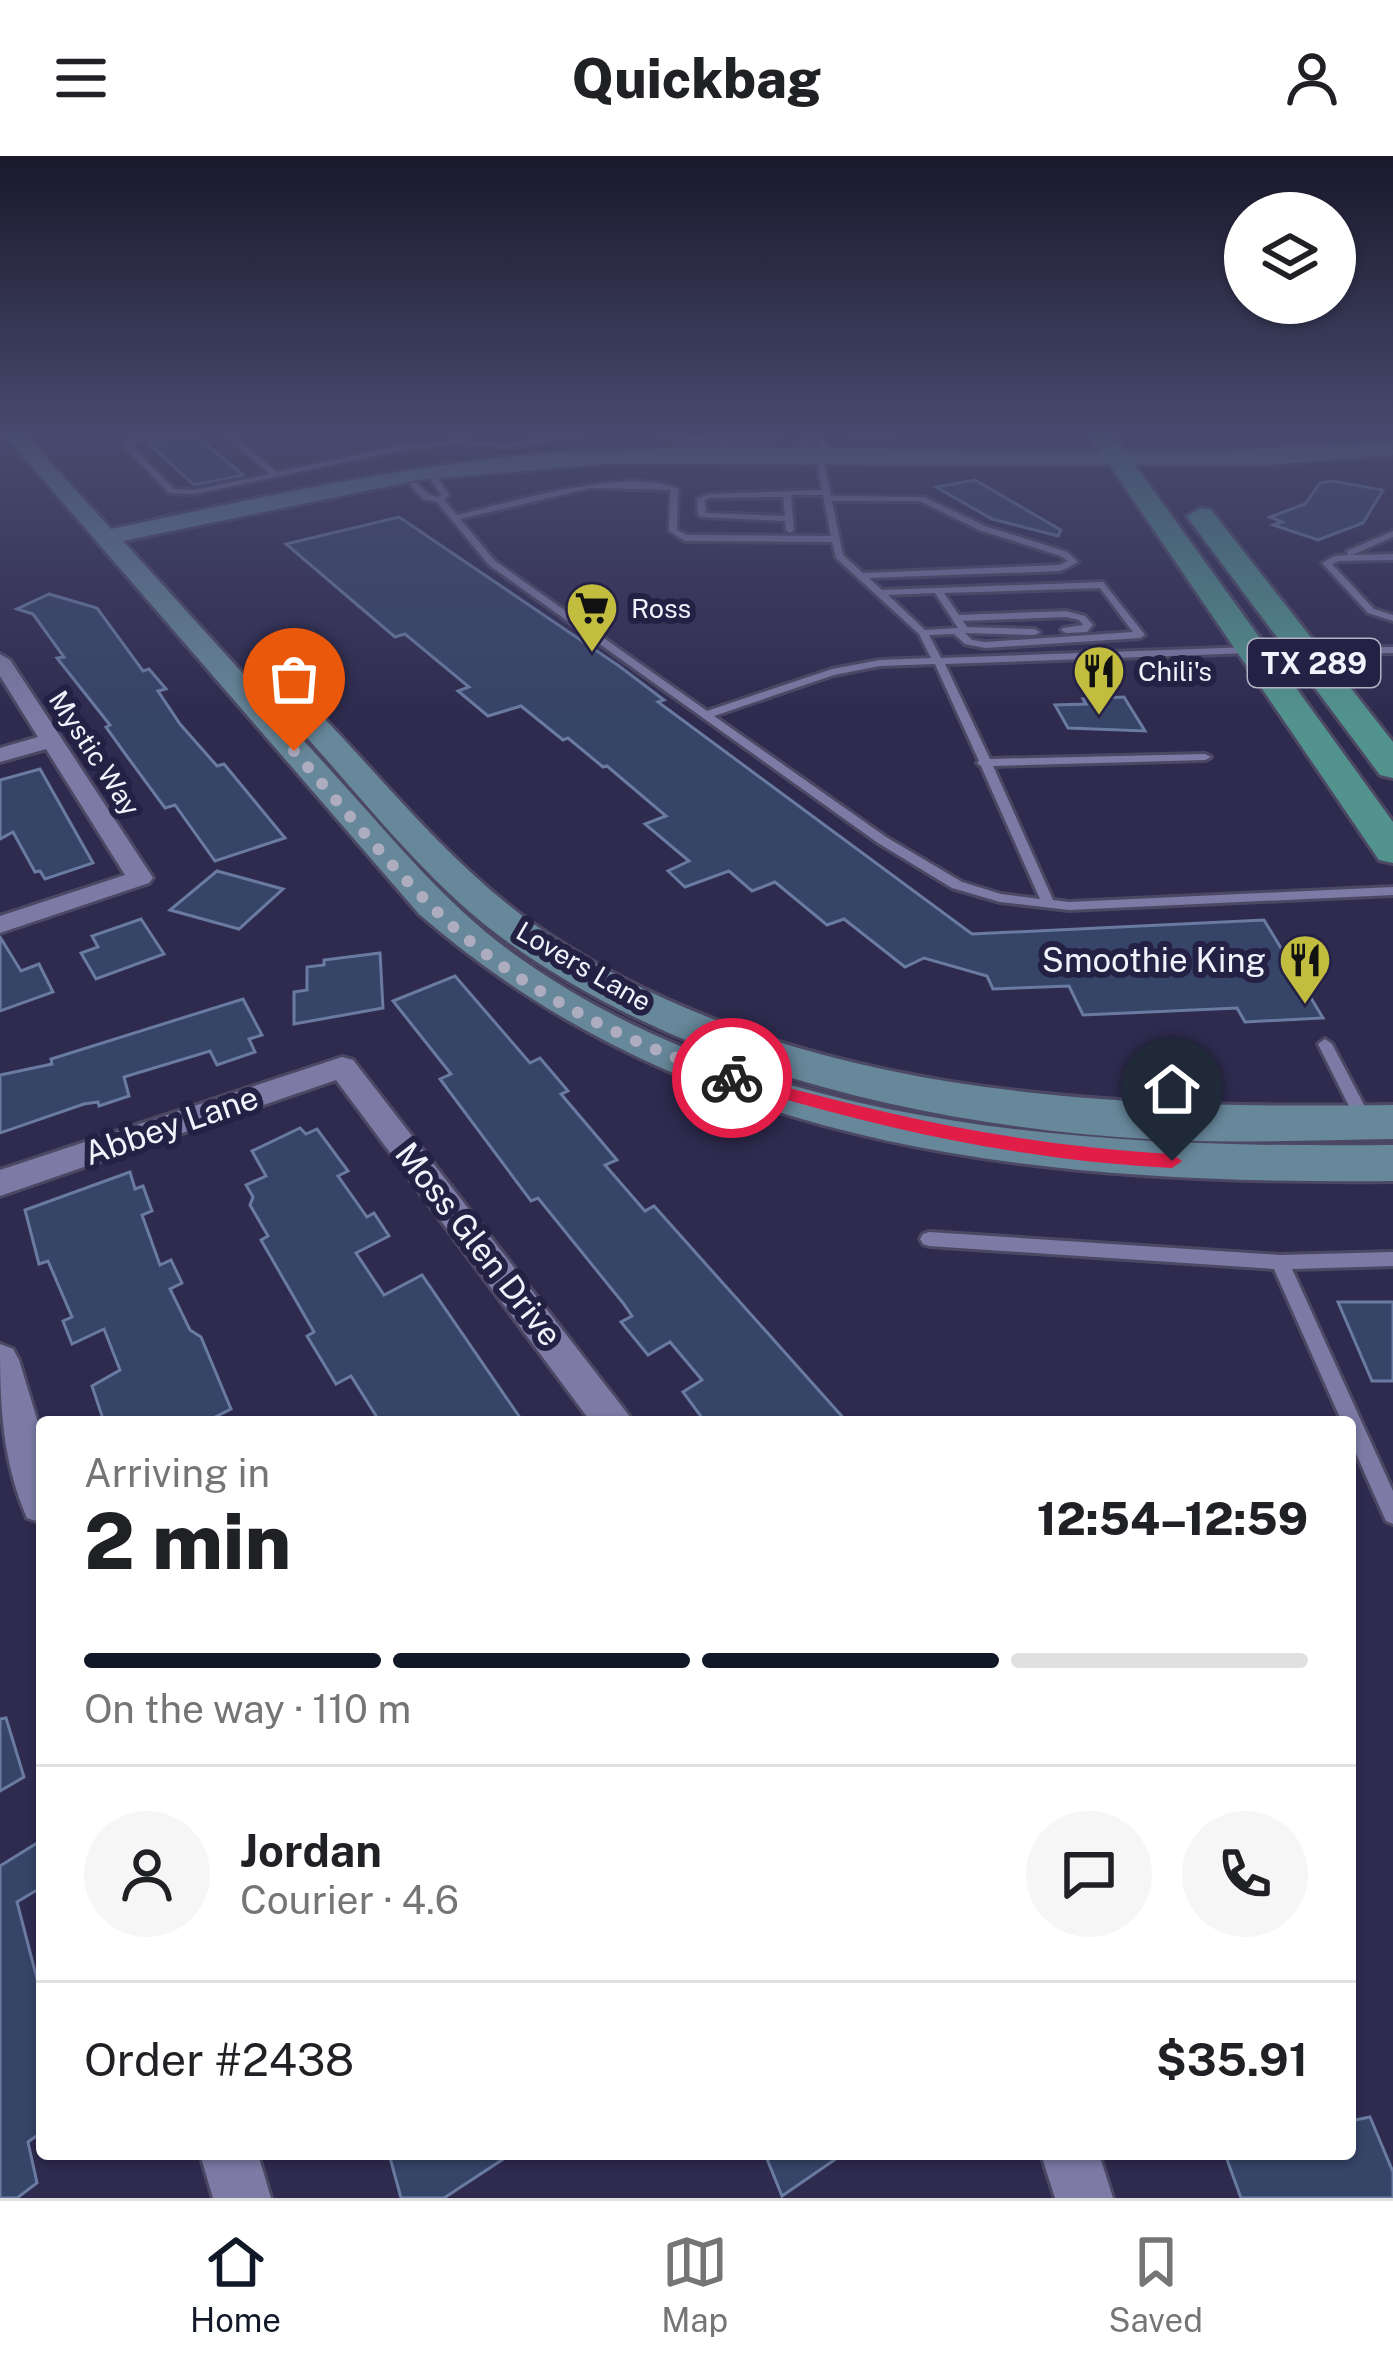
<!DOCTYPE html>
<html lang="en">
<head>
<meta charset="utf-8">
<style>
  :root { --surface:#fff; --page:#f6f6f6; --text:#202124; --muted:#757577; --line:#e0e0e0; --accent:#111827 }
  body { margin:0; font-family:"Public Sans",sans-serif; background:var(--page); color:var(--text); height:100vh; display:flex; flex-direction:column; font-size:45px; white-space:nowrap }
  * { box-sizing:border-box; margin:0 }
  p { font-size:39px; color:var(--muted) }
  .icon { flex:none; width:66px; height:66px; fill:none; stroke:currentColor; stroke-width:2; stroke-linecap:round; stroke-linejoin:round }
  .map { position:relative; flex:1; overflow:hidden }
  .drawer { position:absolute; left:36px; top:1260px; width:1320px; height:744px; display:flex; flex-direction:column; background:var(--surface); border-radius:12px; box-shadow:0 3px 9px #0004 }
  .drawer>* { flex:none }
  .fabs { position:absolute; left:1224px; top:36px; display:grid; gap:24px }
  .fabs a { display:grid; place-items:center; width:132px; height:132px; border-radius:50%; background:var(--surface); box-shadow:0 3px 9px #0004; font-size:60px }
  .pin { position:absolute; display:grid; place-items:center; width:102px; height:102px; color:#fff; margin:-123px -51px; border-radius:50% 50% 50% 0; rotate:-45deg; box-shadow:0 0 12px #0007 }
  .pin .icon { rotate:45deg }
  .courier { position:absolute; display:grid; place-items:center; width:120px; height:120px; margin:-60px; border:9px solid #e11d48; border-radius:50%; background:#fff; color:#222; box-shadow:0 3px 15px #0007 }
  .overview em { font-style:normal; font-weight:800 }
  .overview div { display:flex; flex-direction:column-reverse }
  .overview { display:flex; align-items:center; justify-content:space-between; height:204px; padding:0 48px }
  h1 { font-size:78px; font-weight:800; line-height:90px }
  .bar { display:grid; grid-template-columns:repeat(4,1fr); gap:18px 12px; align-content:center; height:144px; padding:0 48px }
  .bar i { height:15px; border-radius:9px; background:var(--line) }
  .bar .current { background:var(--accent) }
  .bar p { grid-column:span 4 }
  .line { display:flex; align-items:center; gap:30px; padding:0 48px; border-top:3px solid var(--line) }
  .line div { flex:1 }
  .round { display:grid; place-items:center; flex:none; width:126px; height:126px; border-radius:63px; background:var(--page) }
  header { display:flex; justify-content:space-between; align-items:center; height:156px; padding:0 48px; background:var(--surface); font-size:54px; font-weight:800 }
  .menu { display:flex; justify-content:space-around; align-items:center; height:168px; border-top:3px solid var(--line); background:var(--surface); font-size:33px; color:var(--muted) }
  .menu a { display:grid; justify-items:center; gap:6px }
  .menu .current { color:var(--accent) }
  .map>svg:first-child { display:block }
</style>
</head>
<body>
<header><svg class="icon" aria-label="menu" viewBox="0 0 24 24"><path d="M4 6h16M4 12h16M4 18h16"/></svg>Quickbag<svg class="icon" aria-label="person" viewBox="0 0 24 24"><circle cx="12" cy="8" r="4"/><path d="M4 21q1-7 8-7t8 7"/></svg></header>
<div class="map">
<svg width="1393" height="2042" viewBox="0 0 1393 2042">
  <rect width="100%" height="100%" fill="#2f2b4f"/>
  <g fill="#364468" stroke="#6a7ba2" stroke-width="3">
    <path d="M194 278 243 319 194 329 148 287Z"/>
    <path d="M975 324 1061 374 1058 380 992 363 936 331Z"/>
    <path d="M1332 325 1383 334 1363 367 1318 384 1273 369 1282 366 1270 361 1305 348 1320 327Z"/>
    <path d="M399 361 619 510 664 544 658 546 972 778 1264 764 1323 862 1245 866 1237 852 1083 859 1069 830 993 833 987 820 924 802 905 811 844 763 827 769 775 726 752 735 729 715 685 731 668 715 689 705 645 668 666 660 607 610 603 611 568 582 563 584 521 550 488 560 458 535 469 531 405 478 395 481 286 388Z"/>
    <path d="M49 438 97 452 143 515 149 513 166 533 158 535 180 568 217 610 224 608 285 682 215 705 175 649 165 652 126 599 106 571 110 569 57 502 64 501 33 458 17 453Z"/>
    <path d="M1124 541 1145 575 1068 572 1055 549 1086 548 1083 543Z"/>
    <path d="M40 613 93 707 45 723 40 715 35 716 13 676 0 683V624Z"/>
    <path d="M217 715 283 733 239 773 170 754Z"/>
    <path d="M141 763 164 798 96 823 81 797 98 791 92 780Z"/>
    <path d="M0 781 21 815 39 808 53 836 0 855Z"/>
    <path d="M380 797 383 852 294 868V836L307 834V811L324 809V804Z"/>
    <path d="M455 820 530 907 540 902 568 935 561 938 617 1004 605 1009 645 1055 654 1050 847 1266H705L683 1236 702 1224 670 1186 648 1199 621 1166 632 1160 623 1147 538 1042 531 1045 440 923 451 918 393 845Z"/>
    <path d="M243 843 262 879 249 883 255 896 217 909 210 895 124 921 129 940 99 950 98 946 84 948 0 977V919L52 908 51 903Z"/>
    <path d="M300 972 306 978 317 973 348 1015 338 1020 367 1061 374 1057 389 1080 356 1097 384 1139 422 1119 523 1266H380L351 1220 336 1228 307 1180 314 1176 261 1084 268 1080 250 1049 253 1041 246 1029 266 1020 252 995Z"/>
    <path d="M130 1016 135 1033 143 1030 152 1055 142 1059 160 1109 171 1104 182 1127 170 1133 190 1174 201 1181 231 1253 205 1266H104L92 1230 120 1214 104 1173 72 1188 63 1165 72 1161 48 1105 39 1108 25 1054Z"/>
    <path d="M1338 1146H1393V1225H1372Z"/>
    <path d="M6 1562 24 1621 0 1635V1563Z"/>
    <path d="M42 1684V1731L17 1746 42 1842V1976L28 1986 37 2027 17 2042H0V1710Z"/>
    <path d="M1370 1961 1393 2016V2042H1241L1225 1998H1350V1965Z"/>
    <path d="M389 1998H511L444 2042H401Z"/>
    <path d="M765 1998H843L782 2040Z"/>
  </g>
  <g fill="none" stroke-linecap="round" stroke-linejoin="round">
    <g stroke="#4c4864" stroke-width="6">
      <g id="lane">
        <path d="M131 276H137L138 280 177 276 137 285 132 290 174 333 194 334 270 318 220 276H227L277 316 402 290 458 284 509 288 575 276H589L509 292 458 288 402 294 194 338 169 337 124 290 131 283Z"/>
        <path d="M650 276 719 283 785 276C753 294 683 292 650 276Z"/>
        <path d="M807 276H817L831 294 822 304H816L802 294 799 282ZM812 279 823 294 818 298 809 293 807 283Z"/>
        <path d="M846 276 872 280 903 276 872 284Z"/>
        <path d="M821 308 825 310 831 340 924 341 985 370 1067 396 1078 406 1061 415 869 422 882 434 1103 426 1145 479 1140 482 985 492 965 488 954 478 929 479 941 502 1251 491 1256 494 1251 497 945 508 990 603 1205 598 1211 601 1205 604 993 610 1053 744 1069 746 1393 731V739L1069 754 1000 746 952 732 878 687 489 409 437 346 423 343 409 328 416 326 429 339 438 341 441 339 431 324 438 322 449 339 444 344 457 359C512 346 627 310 678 333L677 374 687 379 831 380 823 339H791L794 374 790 377 786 374 785 365 702 361 698 359 697 343 710 338 822 334 817 310ZM591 332 670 334 669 375 685 385 832 386 836 402 919 478 931 502 880 504 832 513 707 555 495 405 460 363ZM783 341 785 360 706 357 705 344 711 342ZM832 345H920L979 374 1061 400 1068 405 1059 409 863 417 843 399ZM1100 432 1133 476 985 486 972 484 965 477 1035 479 1040 476 1035 473 967 471 963 465 1066 461 1079 464 1083 469 1063 472 1061 474 1066 477 1087 476 1093 469 1085 460 1066 455 959 459 944 437ZM935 437 958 472 925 474 888 439ZM935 508 979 605 977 607 981 610 1040 743 1001 738 962 726 886 681 714 560 834 519 880 510Z"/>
        <path d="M1393 375V381L1352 399 1393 398V404L1339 405 1332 408 1374 453 1393 459V465L1368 457 1322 407 1335 400 1348 399 1347 395Z"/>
        <path d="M1393 491V497L1304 498 1299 495 1304 492Z"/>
        <path d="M1325 883 1332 888 1373 966 1371 970H1359L1318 888Z"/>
        <path d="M929 1076 1280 1099 1393 1096V1110L1292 1113 1393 1335V1368L1386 1365 1350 1284V1266H1342L1274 1113 929 1090 923 1088 920 1083 923 1078Z"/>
      </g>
    </g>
    <g stroke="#4c4864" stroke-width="6">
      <g id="street">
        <path d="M0 498 10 504 153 722 149 727 0 777V760L125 719 46 593 0 606V592L38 581 0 520Z"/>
        <path d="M342 901 353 904 634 1266H591L336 924 0 1040V1014Z"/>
        <path d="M0 1188 13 1193 19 1204 42 1280V1367L27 1362C2 1305 0 1249 0 1188Z"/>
        <path d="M200 1998H258L271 2042H213Z"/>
        <path d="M1041 1998H1099L1113 2042H1055Z"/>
      </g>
    </g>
    <g stroke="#4c4864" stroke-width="6">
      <g id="secondary">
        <path d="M2 276H23L111 373C275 339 437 300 604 294 867 285 1130 306 1393 285V299L1267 309 602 308 418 324 123 385C196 466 270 547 343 628 396 686 446 748 510 795 759 977 1097 992 1393 989V1025C1043 1028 695 998 419 758Z"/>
        <path d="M310 556 321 559C390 631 453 711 535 769 784 942 1101 953 1393 949V983C1311 984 1229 988 1147 983 929 970 689 916 509 787 428 729 366 646 299 573L294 566Z"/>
      </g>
    </g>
    <g stroke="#4c4864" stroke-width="6">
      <g id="primary">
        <path d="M1087 276H1111L1393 666V707L1379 704Z"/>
        <path d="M1201 352 1211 354 1393 586V622L1380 619 1191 366 1187 360Z"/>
      </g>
    </g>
    <use href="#lane" fill="#7d7ba5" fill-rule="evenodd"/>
    <use href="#street" fill="#7d7ba5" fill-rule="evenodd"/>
    <use href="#secondary" fill="#67879a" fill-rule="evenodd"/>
    <use href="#primary" fill="#52938e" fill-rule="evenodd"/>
  </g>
  <linearGradient id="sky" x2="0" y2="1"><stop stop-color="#1a182b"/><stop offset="0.49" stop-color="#474a6e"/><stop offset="1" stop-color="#474a6e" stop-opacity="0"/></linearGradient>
  <rect width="1393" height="562" fill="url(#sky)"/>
  <path fill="#e11d48" d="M732 916C882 959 1015 989 1172 998L1182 1005 1172 1012C1013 1003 878 972 726 926L723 922Z"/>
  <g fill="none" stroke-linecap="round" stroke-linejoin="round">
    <path stroke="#aeacbf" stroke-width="12" stroke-dasharray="0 21.6" d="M294 595C344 652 393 715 449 767 529 840 631 888 732 922"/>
  </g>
  <defs>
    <g id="supermarket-pin" transform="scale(2.7)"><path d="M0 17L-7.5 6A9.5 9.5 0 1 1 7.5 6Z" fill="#c2bd3f" stroke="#252144"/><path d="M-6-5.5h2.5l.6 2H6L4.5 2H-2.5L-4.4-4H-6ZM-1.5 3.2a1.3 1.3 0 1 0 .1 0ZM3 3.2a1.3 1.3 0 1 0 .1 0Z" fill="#111"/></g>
    <g id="restaurant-pin" transform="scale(2.7)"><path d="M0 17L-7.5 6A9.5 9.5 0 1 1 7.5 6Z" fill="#c2bd3f" stroke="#252144"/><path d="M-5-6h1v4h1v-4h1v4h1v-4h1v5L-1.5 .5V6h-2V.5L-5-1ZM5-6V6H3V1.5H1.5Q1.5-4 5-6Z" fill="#111"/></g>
  </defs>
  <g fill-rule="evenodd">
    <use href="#supermarket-pin" x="592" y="452"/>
    <use href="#restaurant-pin" x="1099" y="515"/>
    <use href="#restaurant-pin" x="1305" y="804"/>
  </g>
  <g text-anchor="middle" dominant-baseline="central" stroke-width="12" stroke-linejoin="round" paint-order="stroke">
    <g font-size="27" fill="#f2f2fc" stroke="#252144" text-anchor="start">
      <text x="631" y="452">Ross</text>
      <text x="1138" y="515">Chili's</text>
    </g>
    <g font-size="27" fill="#f2f2fc" stroke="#252144">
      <text transform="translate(95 597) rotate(57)">Mystic Way</text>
      <text transform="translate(584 810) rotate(30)">Lovers Lane</text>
    </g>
    <rect fill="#252144" stroke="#b4b3c5" stroke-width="3" x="1248" y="483" width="132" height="48" rx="9"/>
    <g font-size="30" font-weight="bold" fill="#f2f2fc">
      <text x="1314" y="507">TX 289</text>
    </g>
    <g font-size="33" fill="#f2f2fc" stroke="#252144" text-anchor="end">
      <text x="1266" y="804">Smoothie King</text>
    </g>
    <g font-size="33" fill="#f2f2fc" stroke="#252144">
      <text transform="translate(171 969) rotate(-19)">Abbey Lane</text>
      <text transform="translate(479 1088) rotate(52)">Moss Glen Drive</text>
    </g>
  </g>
</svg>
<div class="fabs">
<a><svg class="icon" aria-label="layers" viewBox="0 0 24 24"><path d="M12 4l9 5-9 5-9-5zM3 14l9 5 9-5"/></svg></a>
</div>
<div class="pin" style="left:294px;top:595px;background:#ea580c"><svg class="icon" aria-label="bag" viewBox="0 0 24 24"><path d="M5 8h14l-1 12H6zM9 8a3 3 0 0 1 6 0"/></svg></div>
<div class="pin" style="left:1172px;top:1005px;background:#1f2937"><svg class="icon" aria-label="home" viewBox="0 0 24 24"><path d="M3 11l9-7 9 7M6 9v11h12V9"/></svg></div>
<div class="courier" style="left:732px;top:922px"><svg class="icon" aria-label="bike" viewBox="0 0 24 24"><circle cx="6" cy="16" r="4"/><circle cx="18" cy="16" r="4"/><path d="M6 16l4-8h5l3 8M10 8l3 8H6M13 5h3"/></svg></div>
<section class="drawer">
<div class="overview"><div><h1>2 min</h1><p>Arriving in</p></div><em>12:54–12:59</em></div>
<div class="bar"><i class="current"></i><i class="current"></i><i class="current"></i><i></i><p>On the way · 110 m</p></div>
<div class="line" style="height:216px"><a class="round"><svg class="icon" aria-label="person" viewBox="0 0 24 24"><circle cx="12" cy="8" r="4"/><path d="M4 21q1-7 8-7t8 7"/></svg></a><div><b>Jordan</b><p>Courier · 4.6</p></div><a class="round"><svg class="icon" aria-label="chat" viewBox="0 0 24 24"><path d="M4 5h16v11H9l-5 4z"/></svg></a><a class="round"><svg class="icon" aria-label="phone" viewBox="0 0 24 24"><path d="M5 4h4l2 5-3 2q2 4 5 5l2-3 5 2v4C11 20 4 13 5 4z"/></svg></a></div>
<div class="line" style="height:156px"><div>Order #2438</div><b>$35.91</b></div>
</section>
</div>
<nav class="menu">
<a class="current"><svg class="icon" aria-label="home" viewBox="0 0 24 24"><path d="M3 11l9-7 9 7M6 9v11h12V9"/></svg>Home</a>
<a><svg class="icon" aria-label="map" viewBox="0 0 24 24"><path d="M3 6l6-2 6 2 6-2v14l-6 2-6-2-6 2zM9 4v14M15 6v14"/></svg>Map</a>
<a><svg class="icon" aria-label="saved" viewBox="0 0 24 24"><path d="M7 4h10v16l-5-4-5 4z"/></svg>Saved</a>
</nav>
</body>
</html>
